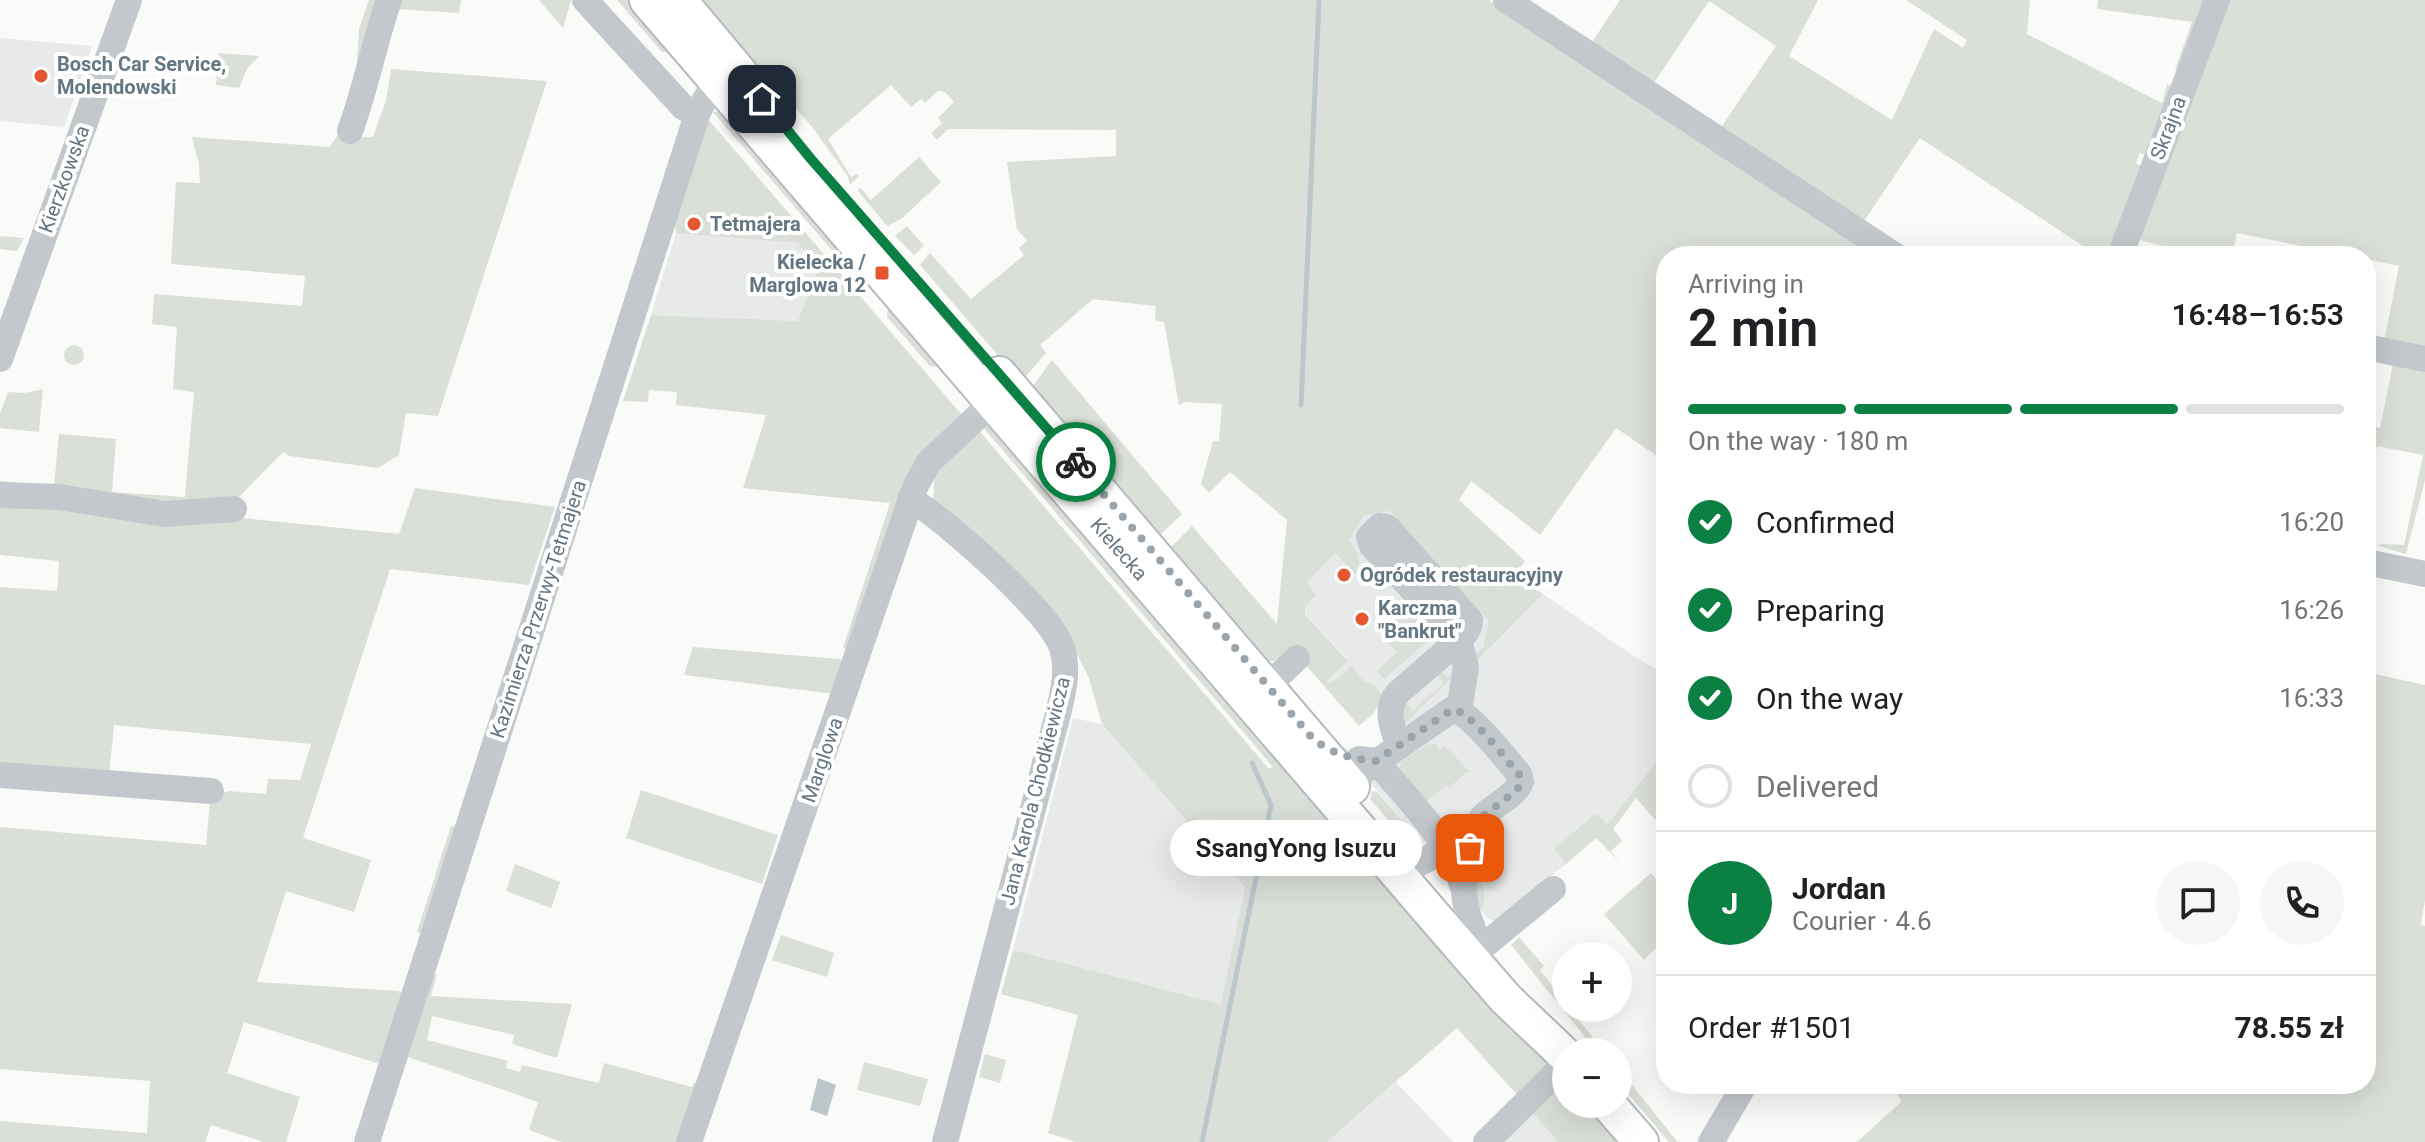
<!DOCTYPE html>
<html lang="en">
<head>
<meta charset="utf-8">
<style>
  :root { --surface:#fff; --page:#f6f6f6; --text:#202124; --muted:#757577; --line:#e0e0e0; --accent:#0b8043 }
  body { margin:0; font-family:Roboto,sans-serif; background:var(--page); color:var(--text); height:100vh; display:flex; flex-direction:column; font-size:30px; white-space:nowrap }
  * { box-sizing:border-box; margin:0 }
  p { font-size:26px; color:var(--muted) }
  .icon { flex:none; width:44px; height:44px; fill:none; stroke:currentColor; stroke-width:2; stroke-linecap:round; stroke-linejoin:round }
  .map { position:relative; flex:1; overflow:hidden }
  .drawer { position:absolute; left:1656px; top:246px; width:720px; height:848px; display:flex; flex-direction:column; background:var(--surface); border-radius:32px; box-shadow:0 8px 32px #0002 }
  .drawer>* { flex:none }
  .controls { position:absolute; left:1552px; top:942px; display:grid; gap:16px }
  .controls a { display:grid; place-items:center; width:80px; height:80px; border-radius:50%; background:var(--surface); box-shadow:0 8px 32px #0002; font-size:40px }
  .pin { position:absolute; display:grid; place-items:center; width:68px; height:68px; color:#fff; margin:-34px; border-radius:16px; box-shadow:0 4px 12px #0006 }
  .courier { position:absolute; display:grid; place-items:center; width:80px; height:80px; margin:-40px; border:6px solid #0b8043; border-radius:50%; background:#fff; color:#222; box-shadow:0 2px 10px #0007 }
  .bubble { position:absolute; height:56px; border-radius:28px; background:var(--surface); box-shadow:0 8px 32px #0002; font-size:26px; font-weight:600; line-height:56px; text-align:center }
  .headline em { font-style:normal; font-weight:600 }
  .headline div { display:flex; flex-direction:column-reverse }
  .headline { display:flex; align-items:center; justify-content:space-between; height:136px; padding:0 32px }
  h1 { font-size:52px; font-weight:600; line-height:60px }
  .bar { display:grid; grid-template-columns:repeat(4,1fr); gap:12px 8px; align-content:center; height:96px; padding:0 32px }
  .bar i { height:10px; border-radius:6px; background:var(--line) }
  .bar .active { background:var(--accent) }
  .bar p { grid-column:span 4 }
  .line { display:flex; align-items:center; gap:20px; padding:0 32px; border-top:2px solid var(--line) }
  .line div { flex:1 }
  .round { display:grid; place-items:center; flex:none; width:84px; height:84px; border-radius:42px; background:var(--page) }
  ol { padding:0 32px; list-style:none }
  li { display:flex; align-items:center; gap:24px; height:88px }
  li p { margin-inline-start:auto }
  li .icon { padding:8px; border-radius:50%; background:var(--accent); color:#fff; stroke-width:4 }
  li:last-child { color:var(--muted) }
  li i { width:44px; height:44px; border:4px solid var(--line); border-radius:50% }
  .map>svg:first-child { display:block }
</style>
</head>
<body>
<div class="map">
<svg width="2425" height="1142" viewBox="0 0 2425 1142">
  <rect width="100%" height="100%" fill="#fafaf8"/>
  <g fill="#e8e9e9">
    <path d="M0 38 92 46 64 127 0 121Z"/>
    <path d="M676 233 798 243 817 269V274L799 321 651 315Z"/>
    <path d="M1390 511 1490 621 1483 647 1475 663 1543 594 1632 655 1666 675V749L1608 824 1595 815 1554 849 1566 864 1495 921 1489 919 1459 887 1338 745 1351 750H1374L1460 670 1412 711 1383 697 1374 685H1330L1326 680 1348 660 1305 613 1308 602 1317 594 1297 570 1349 540 1364 516Z"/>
    <path d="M1073 718 1102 724 1245 886 1222 1004 1013 950Z"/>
    <path d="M1396 1082 1453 1142H1327Z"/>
    <path d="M1530 1110 1558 1142H1501Z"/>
  </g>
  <g fill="#dadfd7">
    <path d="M369 0H383L360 62 357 63 359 29Z"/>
    <path d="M400 0H461L459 13 397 9Z"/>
    <path d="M540 0H571L563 28 539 0Z"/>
    <path d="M617 0H636L668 51 662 52Z"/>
    <path d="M694 0H1489L1881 256H1666V462L1616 428 1540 535 1471 481 1459 500 1525 561 1515 575 1543 594 1474 664 1470 659 1483 647 1489 621 1390 511 1364 516 1349 540 1358 554 1360 570 1356 574 1335 553 1307 582 1317 595C1310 600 1305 604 1305 614L1348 661 1327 680 1330 684 1352 666 1364 682 1374 684 1383 697 1374 713 1359 726 1291 648 1274 661 1266 662 1166 552 1192 526 1277 624 1287 520 1230 472 1209 493 1201 484 1213 441H1219L1222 404 1185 402 1179 405 1164 322 1155 320 1156 306 1093 299 1040 345 1046 353 1021 382 920 265 930 253 971 299 1024 255 1019 248 1027 241 1017 229 1007 162 1116 156V130L948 129 937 140 931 133 942 123 938 118 954 102 945 92 938 91 925 103 921 99 911 107 891 85 828 139 851 177 856 174 859 176 850 185 847 175 813 128 776 86 746 62Z"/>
    <path d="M1620 0H1818L1789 56 1892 120 1934 29 1963 48 1967 40 1906 0H2030L2027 34 2162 103 2167 84 2174 87 2150 157 2140 153 2136 163 2145 169 2112 256H2098L1920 138 1860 227 1720 129 1776 46 1709 1 1653 84 1592 42Z"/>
    <path d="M2098 0H2209L2182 68 2175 70 2192 22 2097 9Z"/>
    <path d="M2226 0H2425V350L2384 342 2399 266 2366 259V256H2351L2237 233 2232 256H2201L2135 239Z"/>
    <path d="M219 53 259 56 247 69 239 88 216 85Z"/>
    <path d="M391 69 547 81 438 416 406 413 399 455 378 468 290 456 283 452 235 501 233 517 399 534 415 488 555 507 529 585 390 569 303 838 371 860 354 912 286 891 257 982 398 991 407 994 383 1065 244 1022 227 1073 300 1097 286 1142H264L211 1125 205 1142H0V1121L147 1133 150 1081 0 1069V827L206 845 210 800 228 791 266 794 268 779 300 780 311 744 114 725 109 776 0 766V587L57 591 59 561 0 555V481L54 486 59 434 116 439 112 492 185 497 194 392 173 389 177 327 152 324 154 294 302 306 305 276 171 264 176 182 200 183 199 164 192 137 330 147 337 136 373 137 386 100Z"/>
    <path d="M722 111 851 263 841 261 713 112Z"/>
    <path d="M708 119 962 415 848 649 843 648 890 503 743 488 766 415 676 405 677 392 649 390 648 402 623 401 651 315 798 321 817 274V269L798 243 676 233 674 217Z"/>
    <path d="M919 157 941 182 901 219 887 226 858 191 860 187 871 200Z"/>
    <path d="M907 226 924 246 914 255 895 236Z"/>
    <path d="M0 236 24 238 17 251 0 249Z"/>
    <path d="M888 306 946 361 939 367 930 366 887 317Z"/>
    <circle cx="74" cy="355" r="10"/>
    <path d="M1052 360 1182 514 1156 539 1031 389Z"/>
    <path d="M2393 364 2425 371V480L2406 554 2379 546 2380 544 2404 545 2423 455 2377 446 2366 495V425L2380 428Z"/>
    <path d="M43 389 39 432 0 428V414L8 392 24 393Z"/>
    <path d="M981 425 998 427 1547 1057 1545 1068 1518 1096 1457 1028 1327 1142H1076L1048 1133 1078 1015 1001 994 1013 950 1221 1004 1245 887 1102 724 1089 678 1067 635 933 499 935 474 976 427 1269 769 1273 767Z"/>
    <path d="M1387 587 1430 632V639L1384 679 1377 671 1397 652 1387 640 1402 626 1388 611 1399 601Z"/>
    <path d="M693 647 839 659 845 662 834 694 684 675Z"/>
    <path d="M1460 668 1461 669 1402 726V699L1413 710 1444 683 1436 673 1441 671 1448 678Z"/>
    <path d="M2366 672 2425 685V900L2421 925 2425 926V1142H1857L1902 1101 1889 1084H2366Z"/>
    <path d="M1435 744 1440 750 1445 746 1470 772H1466L1449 788 1446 785 1427 801 1399 769 1401 762 1426 745Z"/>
    <path d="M1666 749V832L1636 798 1613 829 1622 841 1611 851 1620 862 1596 838 1566 864 1554 849 1595 814 1608 824Z"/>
    <path d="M641 790 778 835 762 884 626 838Z"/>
    <path d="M1372 791 1377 792 1419 840V847L1412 848 1370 799Z"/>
    <path d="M451 826 461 829 426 937 417 932Z"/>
    <path d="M1479 848 1484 856C1483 862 1480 871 1481 877 1483 890 1488 897 1481 910L1474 902Z"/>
    <path d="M515 864 560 882 551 908 506 891Z"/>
    <path d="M1651 873 1666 891V938L1644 960 1604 914Z"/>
    <path d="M781 935 834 953 827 977 772 960Z"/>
    <path d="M1519 937 1544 966 1540 970 1566 1004V1008H1569L1605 1052H1597L1511 945Z"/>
    <path d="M437 974 431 996 572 1004 557 1058 512 1044 514 1035 432 1016 427 1040 508 1061 506 1068 520 1072 522 1065 599 1083 604 1063 692 1087 694 1082 697 1085 682 1142H562L529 1130 538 1102 408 1057 433 975Z"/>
    <path d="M985 1054 1006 1060 1000 1083 979 1077Z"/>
    <path d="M864 1062 928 1079 920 1106 857 1090Z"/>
    <path d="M1618 1068 1677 1141 1680 1142H1669L1618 1082Z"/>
    <path d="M1566 1080V1104H1588L1621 1142H1558L1530 1110Z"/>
  </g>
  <path fill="#bbc7cb" d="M818 1078 836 1085 827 1116 810 1110Z"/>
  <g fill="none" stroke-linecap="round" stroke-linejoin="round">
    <g stroke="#bbc7cb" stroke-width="5">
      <path d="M1301 405 1319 0"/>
      <path d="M1202 1142 1271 805 1252 763"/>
    </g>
    <g stroke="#b5babe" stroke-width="38">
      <g id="major">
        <path d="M647 0 1439 922 1506 999 1566 1056"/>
        <path d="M679 0 740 73"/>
        <path d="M999 374 1352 787"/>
        <path d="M1608 1104 1641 1142"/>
      </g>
    </g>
    <g stroke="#c3c8cc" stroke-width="26">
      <path d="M585 0 683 107 697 115"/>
      <path d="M1506 0 1896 256"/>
      <path d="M350 131C366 88 374 43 389 0"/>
      <path d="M2120 256 2217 0"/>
      <path d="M2366 347 2425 359"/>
      <path d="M0 359 129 0"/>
      <path d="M0 495 59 497 165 514 234 509"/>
      <path d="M910 499C944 518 1051 613 1062 648 1069 670 1063 693 1058 714L945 1142"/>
      <path d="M2366 562 2425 574"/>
      <path d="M1268 686 1297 658"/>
      <path d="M1399 746C1392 728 1384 707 1399 692L1459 640C1465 634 1470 629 1470 620L1387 527 1380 526 1369 537 1372 546 1459 640 1466 667 1459 711"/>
      <path d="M1359 759 1376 761C1405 797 1450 839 1462 885"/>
      <path d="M0 775 211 791"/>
      <path d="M1342 798V791L1348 782 1453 709C1472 714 1505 758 1519 774L1521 782C1514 797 1496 804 1484 815 1478 821 1477 830 1474 837 1462 867 1460 899 1473 928"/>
      <path d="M1385 857C1413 880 1433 854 1456 837"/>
      <path d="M1451 932 1468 942 1486 944 1553 889"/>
      <path d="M367 1142 697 115C704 96 719 84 724 65"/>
      <path d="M689 1142 916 485 929 462 993 402 999 388"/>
      <path d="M1486 1142 1566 1063"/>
      <path d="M1711 1142 1745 1084"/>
    </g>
    <use href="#major" stroke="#fff" stroke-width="34"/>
  </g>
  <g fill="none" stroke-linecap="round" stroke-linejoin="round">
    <path stroke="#99a4ac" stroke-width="8" stroke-dasharray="0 14.4" d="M1076 462 1313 739C1333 754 1351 759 1376 761L1453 709C1473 714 1504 758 1519 774L1521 782 1517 790 1481 818 1470 848"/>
    <path stroke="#0b8043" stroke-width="10" d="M762 99 811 159 1076 462"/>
  </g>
  <g fill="#e4572e" stroke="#fff" stroke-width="3">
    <circle cx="41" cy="76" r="8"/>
    <circle cx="694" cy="224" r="8"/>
    <rect x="874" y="265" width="16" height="16" rx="4"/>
    <circle cx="1344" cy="575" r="8"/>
    <circle cx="1362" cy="619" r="8"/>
  </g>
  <g text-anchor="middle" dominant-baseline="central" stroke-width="8" stroke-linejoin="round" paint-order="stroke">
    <g font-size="20" font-weight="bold" fill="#657683" stroke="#fff" text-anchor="start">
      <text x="57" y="64">Bosch Car Service,<tspan x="57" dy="23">Molendowski</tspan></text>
      <text x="710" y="224">Tetmajera</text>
      <text x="866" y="262" text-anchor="end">Kielecka /<tspan x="866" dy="23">Marglowa 12</tspan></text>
      <text x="1360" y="575">Ogródek restauracyjny</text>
      <text x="1378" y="608">Karczma<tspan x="1378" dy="23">"Bankrut"</tspan></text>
    </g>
    <g font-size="20" fill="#657683" stroke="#fff">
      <text transform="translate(2168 128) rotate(-69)">Skrajna</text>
      <text transform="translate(64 179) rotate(-70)">Kierzkowska</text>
      <text transform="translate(1119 549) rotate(49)">Kielecka</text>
      <text transform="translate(538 609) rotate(-72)">Kazimierza Przerwy-Tetmajera</text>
      <text transform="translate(822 760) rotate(-71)">Marglowa</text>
      <text transform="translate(1035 791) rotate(-76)">Jana Karola Chodkiewicza</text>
    </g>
  </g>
</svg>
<div class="controls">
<a>+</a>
<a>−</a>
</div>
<div class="pin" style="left:1470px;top:848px;background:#ea580c"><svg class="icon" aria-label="bag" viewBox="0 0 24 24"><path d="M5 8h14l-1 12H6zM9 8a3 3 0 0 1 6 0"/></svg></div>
<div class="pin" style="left:762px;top:99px;background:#1f2937"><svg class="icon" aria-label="home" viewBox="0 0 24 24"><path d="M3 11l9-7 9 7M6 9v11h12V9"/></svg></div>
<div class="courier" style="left:1076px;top:462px"><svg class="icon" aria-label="bike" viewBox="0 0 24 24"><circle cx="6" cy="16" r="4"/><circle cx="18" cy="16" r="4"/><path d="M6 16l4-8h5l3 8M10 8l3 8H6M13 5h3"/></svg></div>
<div class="bubble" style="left:1170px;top:820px;width:252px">SsangYong Isuzu</div>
<section class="drawer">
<div class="headline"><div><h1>2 min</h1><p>Arriving in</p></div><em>16:48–16:53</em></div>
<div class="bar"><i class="active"></i><i class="active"></i><i class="active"></i><i></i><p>On the way · 180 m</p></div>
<ol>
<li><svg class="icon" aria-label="check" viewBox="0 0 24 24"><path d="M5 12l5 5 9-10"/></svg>Confirmed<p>16:20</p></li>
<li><svg class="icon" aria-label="check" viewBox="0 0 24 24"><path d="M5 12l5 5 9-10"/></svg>Preparing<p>16:26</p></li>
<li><svg class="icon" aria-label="check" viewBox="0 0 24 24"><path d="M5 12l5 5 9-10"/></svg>On the way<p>16:33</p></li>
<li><i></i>Delivered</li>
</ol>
<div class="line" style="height:144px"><b class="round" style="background:var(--accent);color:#fff">J</b><div><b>Jordan</b><p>Courier · 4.6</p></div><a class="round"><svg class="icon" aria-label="chat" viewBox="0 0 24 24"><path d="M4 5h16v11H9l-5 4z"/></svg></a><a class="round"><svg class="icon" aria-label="phone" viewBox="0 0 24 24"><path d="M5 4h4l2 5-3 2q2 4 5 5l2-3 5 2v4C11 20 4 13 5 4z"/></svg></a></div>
<div class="line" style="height:104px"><div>Order #1501</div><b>78.55 zł</b></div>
</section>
</div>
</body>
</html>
